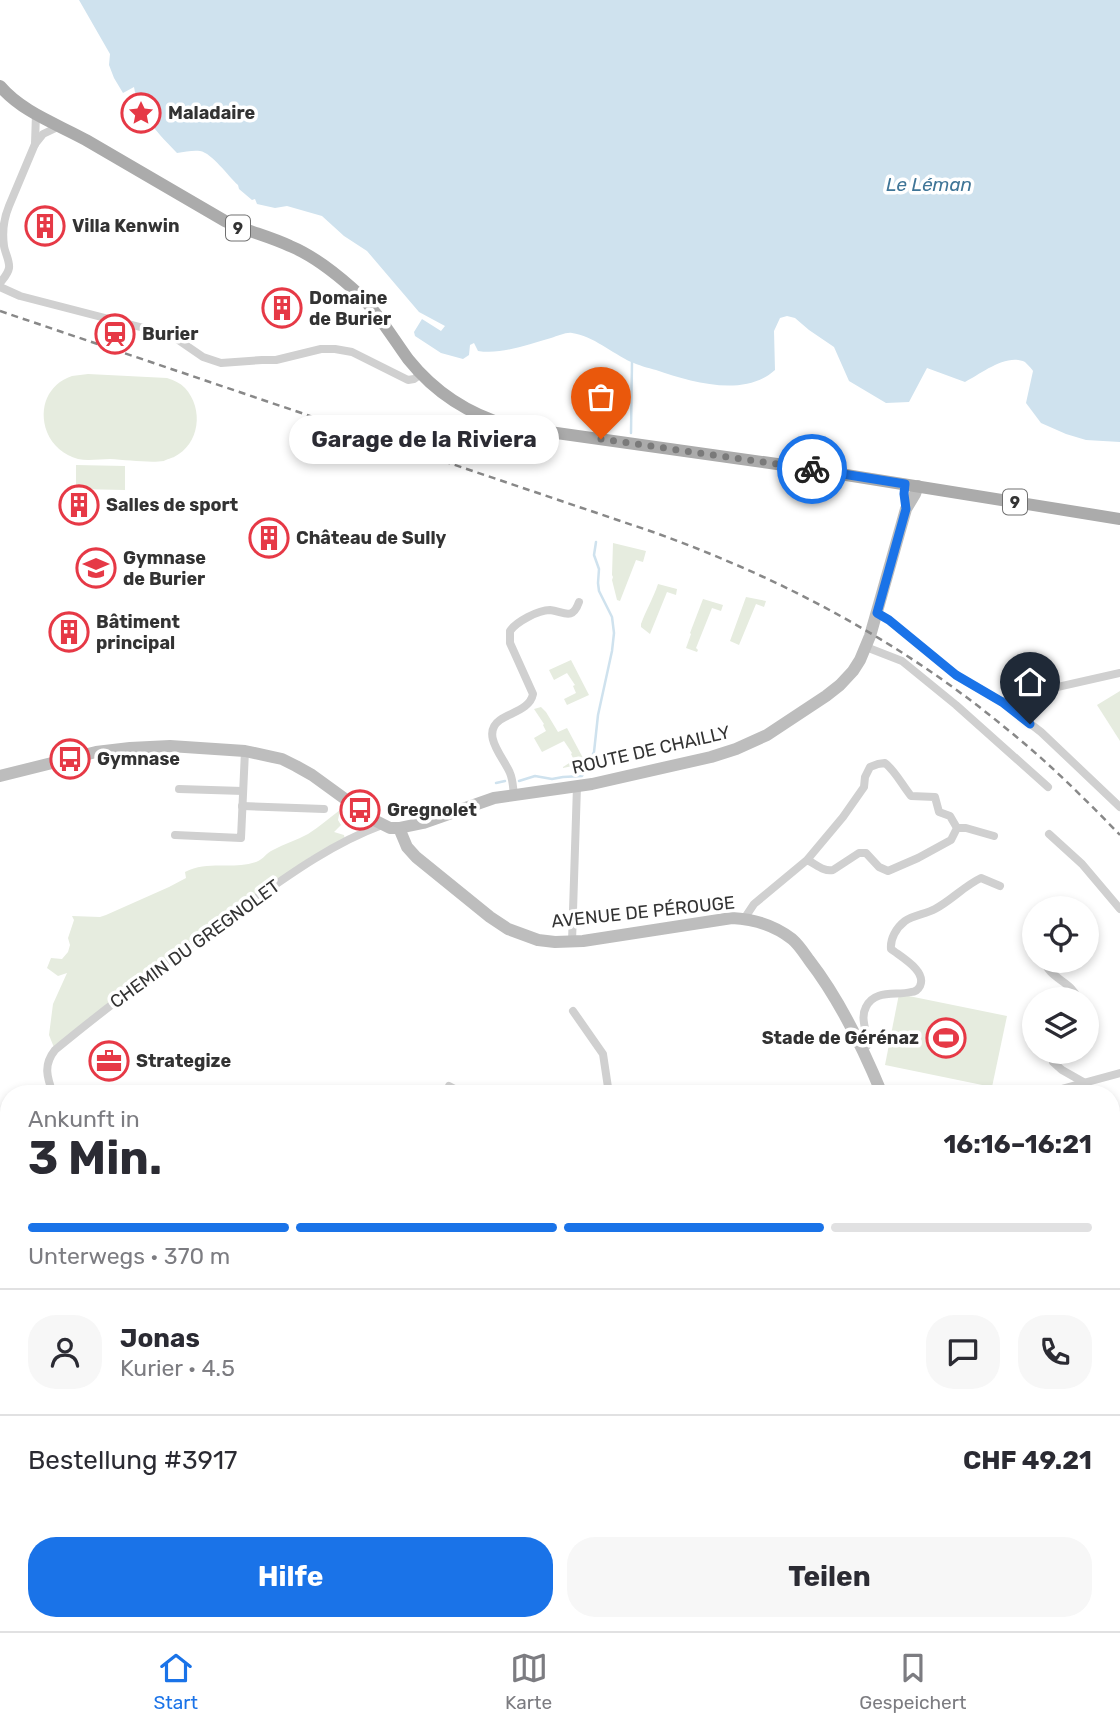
<!DOCTYPE html>
<html lang="de">
<head>
<meta charset="utf-8">
<style>
  :root { --surface:#fff; --page:#f7f7f7; --text:#2b2b33; --muted:#7c7c81; --line:#e1e1e2; --accent:#1a73e8 }
  body { margin:0; font-family:Rubik,sans-serif; background:var(--page); color:var(--text); height:100vh; display:flex; flex-direction:column; font-size:26px; white-space:nowrap }
  * { box-sizing:border-box; margin:0 }
  p { font-size:23px; color:var(--muted) }
  .icon { flex:none; width:38px; height:38px; fill:none; stroke:currentColor; stroke-width:2; stroke-linecap:round; stroke-linejoin:round }
  .map { position:relative; flex:1; overflow:hidden }
  .sheet { position:absolute; left:0px; top:1085px; width:1120px; height:546px; display:flex; flex-direction:column; background:var(--surface); border-radius:28px 28px 0 0; box-shadow:0 4px 10px #0003 }
  .sheet>* { flex:none }
  .tools { position:absolute; left:1022px; top:896px; display:grid; gap:14px }
  .tools a { display:grid; place-items:center; width:77px; height:77px; border-radius:50%; background:var(--surface); box-shadow:0 4px 10px #0003; font-size:35px }
  .pin { position:absolute; display:grid; place-items:center; width:60px; height:60px; color:#fff; margin:-72px -30px; border-radius:50% 50% 50% 0; rotate:-45deg; box-shadow:0 0 7px #0007 }
  .pin .icon { rotate:45deg }
  .courier { position:absolute; display:grid; place-items:center; width:70px; height:70px; margin:-35px; border:5px solid #1a73e8; border-radius:50%; background:#fff; color:#222; box-shadow:0 2px 9px #0007 }
  .bubble { position:absolute; height:49px; border-radius:24px; background:var(--surface); box-shadow:0 4px 10px #0003; font-size:23px; font-weight:700; line-height:49px; text-align:center }
  .head em { font-style:normal; font-weight:700 }
  .head div { display:flex; flex-direction:column-reverse }
  .head { display:flex; align-items:center; justify-content:space-between; height:119px; padding:0 28px }
  h1 { font-size:46px; font-weight:700; line-height:52px }
  .bar { display:grid; grid-template-columns:repeat(4,1fr); gap:10px 7px; align-content:center; height:84px; padding:0 28px }
  .bar i { height:9px; border-radius:5px; background:var(--line) }
  .bar .selected { background:var(--accent) }
  .bar p { grid-column:span 4 }
  .line { display:flex; align-items:center; gap:18px; padding:0 28px; border-top:2px solid var(--line) }
  .line div { flex:1 }
  .round { display:grid; place-items:center; flex:none; width:74px; height:74px; border-radius:28px; background:var(--page) }
  .action { display:flex; gap:14px; margin-top:auto; padding:14px 28px }
  .action a { flex:1; height:80px; border-radius:28px; background:var(--accent); color:#fff; font-size:28px; font-weight:700; line-height:80px; text-align:center }
  .action a+a { background:var(--page); color:var(--text) }
  .dock { display:flex; justify-content:space-around; align-items:center; height:98px; border-top:2px solid var(--line); background:var(--surface); font-size:19px; color:var(--muted) }
  .dock a { display:grid; justify-items:center; gap:4px }
  .dock .selected { color:var(--accent) }
  .map>svg:first-child { display:block }
</style>
</head>
<body>
<div class="map">
<svg width="1120" height="1631" viewBox="0 0 1120 1631">
  <rect width="100%" height="100%" fill="#fff"/>
  <g fill="#e6ecdf">
    <path d="M88 374 167 378C174 380 180 383 185 388 204 409 200 444 174 457 174 457 165 460 164 461 150 463 126 460 110 459 100 459 88 461 78 459 64 455 52 445 47 432 38 408 48 384 72 376 77 375 83 375 88 374Z"/>
    <path d="M76 465 125 466V490L76 489Z"/>
    <path d="M613 543 646 551 643 562 636 560 620 601 617 600 612 580 613 577 612 575Z"/>
    <path d="M658 584 677 589 676 595 667 592 650 634 641 627V624C646 610 653 599 658 584Z"/>
    <path d="M746 597 766 601 764 607 756 604 739 645 730 641Z"/>
    <path d="M703 599 723 605 721 611 712 608 696 648 698 650 697 652 686 648 691 634 690 633Z"/>
    <path d="M571 660 589 695 567 705 564 699 576 693 573 686 575 685 567 673 554 680 549 670Z"/>
    <path d="M1120 691V741L1097 705Z"/>
    <path d="M541 707 546 712 558 732 567 728 583 758 582 764 563 768V767L574 760 571 754 572 753 564 741 542 752 534 738 546 731 543 725 544 724 534 709Z"/>
    <path d="M340 810 338 820 341 825 334 832 344 835 345 840 310 857 55 1050 49 1035 53 1004 67 973 58 976 47 968 51 958 62 959 68 952 70 945 68 938 74 920 72 916 100 917 106 915 169 887 186 878 185 872C208 860 231 870 256 862 264 859 266 853 273 850 284 844 297 840 308 834 319 827 329 818 340 810Z"/>
    <path d="M899 994 1007 1016 992 1087 885 1065Z"/>
  </g>
  <path fill="#cfe2ee" d="M79 0H1120V442L1086 440 1066 434 1041 423 1026 403 1033 371C1032 369 1027 364 1025 362 1006 353 981 374 965 382L927 368 909 402 886 403 849 381 834 347 809 330 795 318 787 316 780 318 774 331 775 370C744 398 691 382 656 370 648 368 638 365 631 362 612 353 593 336 572 333 566 332 558 336 551 338 528 344 502 355 478 351L474 343 470 345 469 355 463 359 441 353 415 336 414 332 422 319 441 331 445 326 419 312 367 251 344 236 322 216 287 206 275 208 257 204 255 199 252 200 239 189 238 185C228 176 212 153 200 151 193 150 185 152 177 153 160 135 138 114 134 87L123 93 114 78 109 65 110 54Z"/>
  <g fill="none" stroke-linecap="round" stroke-linejoin="round">
    <g stroke="#cfe2ee" stroke-width="2.5">
      <path d="M631 433 632 362"/>
      <path d="M519 781 535 776 552 779 563 777 582 776 594 752 598 715 612 651 614 633 612 617 599 591 598 583 599 569 594 555 596 542"/>
      <path d="M496 783 505 781"/>
    </g>
    <g stroke="#d0d0d0" stroke-width="8">
      <path d="M35 144 36 114"/>
      <path d="M0 283C3 279 8 274 9 268 10 261 5 253 4 246 2 232 4 218 9 206L35 144 43 134 60 126"/>
      <path d="M0 287 20 296 171 335 203 357 221 363 262 360H276L321 349H335L352 352 408 380 414 379 421 374"/>
      <path d="M877 613 889 620 956 675 1002 702 1041 732 1120 807"/>
      <path d="M866 647 902 661 956 705 1048 787"/>
      <path d="M1002 702 1013 697 1120 673"/>
      <path d="M179 789 243 791"/>
      <path d="M514 795C513 788 513 780 510 773 504 758 480 734 500 720 512 712 530 709 533 694L510 643V631C516 622 538 610 550 610 563 611 572 622 579 602"/>
      <path d="M242 806 324 809"/>
      <path d="M957 828H966L994 836"/>
      <path d="M1049 834 1082 864 1120 909"/>
      <path d="M175 835 241 838 245 751"/>
      <path d="M744 919 754 904 807 860 843 817 864 787 865 777 870 767 878 764 885 763C896 772 902 785 911 796L935 797 939 812 950 816 957 828 951 840 918 858 888 871 879 867 866 853H859L833 870C823 872 816 864 807 860"/>
      <path d="M1031 941 1034 947"/>
      <path d="M572 942 577 786"/>
      <path d="M1044 961C1046 964 1047 968 1050 971 1059 981 1073 985 1078 999"/>
      <path d="M573 1011 603 1054 609 1094"/>
      <path d="M861 1049 867 1046C869 1033 859 1020 866 1007 875 989 896 996 911 992 915 992 918 990 920 986 927 971 901 957 891 949 890 939 896 928 905 921 913 915 926 914 935 909 952 900 964 886 981 878L1000 886"/>
      <path d="M1058 1052 1053 1062 1062 1070 1085 1083"/>
      <path d="M449 1086 464 1094"/>
      <path d="M53 1094C47 1077 43 1065 55 1050 113 1002 174 957 235 913 282 880 328 845 382 825"/>
      <path d="M1043 1094 1120 1073"/>
      <path d="M0 1135 9 1131"/>
      <path d="M1111 1145 1120 1140"/>
      <path d="M0 1455 9 1464"/>
      <path d="M1111 1458H1120"/>
      <path d="M0 1589 9 1593"/>
      <path d="M56 1622 68 1631"/>
      <path d="M150 1622 159 1631"/>
      <path d="M223 1631 227 1622"/>
    </g>
    <g stroke="#bdbdbd" stroke-width="12">
      <path d="M0 776 96 752 130 748 170 746 245 751 282 759 296 766 312 775 374 820 390 828H399L423 823 494 798 592 784 711 757 736 749 767 735 826 696 840 685 853 671 860 660 870 636 906 509 915 494 918 486"/>
      <path d="M399 828 407 847 416 857 490 917 508 929 538 940 555 942 583 941 732 918C754 919 774 925 792 939 799 945 804 953 809 960 840 1000 863 1048 882 1094"/>
      <path d="M1111 1493 1120 1496"/>
    </g>
    <path stroke="#ababab" stroke-width="12" d="M0 86C22 112 57 124 86 140 132 167 179 194 225 221 246 231 269 236 290 246 312 255 334 272 352 288 375 308 390 334 408 359 436 394 471 416 514 427L784 465 1120 519"/>
    <path stroke="#888" stroke-width="2.5" stroke-dasharray="7 5" stroke-linecap="butt" d="M0 311 653 532C782 578 902 642 1008 730 1048 762 1084 798 1120 835"/>
  </g>
  <g fill="none" stroke-linecap="round" stroke-linejoin="round">
    <path stroke="#7a7a7a" stroke-width="7" stroke-dasharray="0 12.6" d="M601 439 812 469"/>
    <path stroke="#1a73e8" stroke-width="9" d="M812 469 905 484 904 494 906 509 877 613 889 620 956 675 1002 702 1030 724"/>
  </g>
  <defs>
    <g id="sight-ring" transform="scale(2.0125)"><circle r="9.5" fill="#fff" stroke="#e63946" stroke-width="1.5"/><path d="M0-6L1.8-2.2L6-1.7L2.9 1.2L3.7 5.4L0 3.3L-3.7 5.4L-2.9 1.2L-6-1.7L-1.8-2.2Z" fill="#e63946"/></g>
    <g id="building-ring" transform="scale(2.0125)"><circle r="9.5" fill="#fff" stroke="#e63946" stroke-width="1.5"/><path d="M-4-6H4V6H1V3H-1V6H-4ZM-2.5-4.3h1.7v1.8h-1.7ZM.8-4.3h1.7v1.8H.8ZM-2.5-1h1.7V.8h-1.7ZM.8-1h1.7V.8H.8Z" fill="#e63946"/></g>
    <g id="station-ring" transform="scale(2.0125)"><circle r="9.5" fill="#fff" stroke="#e63946" stroke-width="1.5"/><path d="M-3-6H3Q5-6 5-4V2Q5 4 3 4L4.5 6H3L1.5 4h-3L-3 6H-4.5L-3 4Q-5 4-5 2V-4Q-5-6-3-6ZM-3.5-4v3h7v-3ZM-3.5 1v1.5H-2V1ZM2 1v1.5H3.5V1Z" fill="#e63946"/></g>
    <g id="university-ring" transform="scale(2.0125)"><circle r="9.5" fill="#fff" stroke="#e63946" stroke-width="1.5"/><path d="M0-5L7-2L0 1L-7-2ZM-4 1L0 2.5L4 1V4Q0 6-4 4Z" fill="#e63946"/></g>
    <g id="bus-ring" transform="scale(2.0125)"><circle r="9.5" fill="#fff" stroke="#e63946" stroke-width="1.5"/><path d="M-5-6H5V4H4V6H2V4H-2V6H-4V4H-5ZM-3.5-4V0h7V-4ZM-3.5 1.2v1.5H-2V1.2ZM2 1.2v1.5H3.5V1.2Z" fill="#e63946"/></g>
    <g id="stadium-ring" transform="scale(2.0125)"><circle r="9.5" fill="#fff" stroke="#e63946" stroke-width="1.5"/><path d="M0-5a6.5 5 0 1 0 0 10a6.5 5 0 1 0 0-10ZM-3.5-1.8h7v3.6h-7Z" fill="#e63946"/></g>
    <g id="office-ring" transform="scale(2.0125)"><circle r="9.5" fill="#fff" stroke="#e63946" stroke-width="1.5"/><path d="M-6-3h4V-5.5h4V-3h4V5H-6ZM-1-4.5V-3h2v-1.5ZM-6 0V1H6V0Z" fill="#e63946"/></g>
  </defs>
  <g fill-rule="evenodd">
    <use href="#sight-ring" x="141" y="113"/>
    <use href="#building-ring" x="45" y="226"/>
    <use href="#building-ring" x="282" y="308"/>
    <use href="#station-ring" x="115" y="334"/>
    <use href="#building-ring" x="79" y="505"/>
    <use href="#building-ring" x="269" y="538"/>
    <use href="#university-ring" x="96" y="568"/>
    <use href="#building-ring" x="69" y="632"/>
    <use href="#bus-ring" x="70" y="759"/>
    <use href="#bus-ring" x="360" y="810"/>
    <use href="#stadium-ring" x="946" y="1038"/>
    <use href="#office-ring" x="109" y="1061"/>
  </g>
  <g text-anchor="middle" dominant-baseline="central" stroke-width="7" stroke-linejoin="round" paint-order="stroke">
    <g fill="#fff" stroke="#707070" stroke-width="2">
      <rect x="226" y="215.5" width="24" height="25" rx="5"/>
      <rect x="1003" y="489.5" width="24" height="25" rx="5"/>
    </g>
    <g font-size="16" font-weight="bold" fill="#333">
      <text x="238" y="228">9</text>
      <text x="1015" y="502">9</text>
    </g>
    <g font-size="18" font-weight="bold" fill="#333" stroke="#fff" text-anchor="start">
      <text x="168" y="113">Maladaire</text>
      <text x="72" y="226">Villa Kenwin</text>
      <text x="309" y="298">Domaine<tspan x="309" dy="21">de Burier</tspan></text>
      <text x="142" y="334">Burier</text>
      <text x="106" y="505">Salles de sport</text>
      <text x="296" y="538">Château de Sully</text>
      <text x="123" y="558">Gymnase<tspan x="123" dy="21">de Burier</tspan></text>
      <text x="96" y="622">Bâtiment<tspan x="96" dy="21">principal</tspan></text>
      <text x="97" y="759">Gymnase</text>
      <text x="387" y="810">Gregnolet</text>
      <text x="919" y="1038" text-anchor="end">Stade de Gérénaz</text>
      <text x="136" y="1061">Strategize</text>
    </g>
    <g font-size="18" fill="#333" stroke="#fff">
      <text transform="translate(651 750) rotate(-13)">ROUTE DE CHAILLY</text>
      <text transform="translate(643 912) rotate(-6)">AVENUE DE PÉROUGE</text>
      <text transform="translate(195 944) rotate(-36)">CHEMIN DU GREGNOLET</text>
    </g>
    <g font-size="19" font-style="italic" fill="#3f7597" stroke="#fff">
      <text x="929" y="184">Le Léman</text>
    </g>
  </g>
</svg>
<div class="tools">
<a><svg class="icon" aria-label="locate" viewBox="0 0 24 24"><circle cx="12" cy="12" r="6"/><path d="M12 2v4M12 18v4M2 12h4M18 12h4"/></svg></a>
<a><svg class="icon" aria-label="layers" viewBox="0 0 24 24"><path d="M12 4l9 5-9 5-9-5zM3 14l9 5 9-5"/></svg></a>
</div>
<div class="pin" style="left:601px;top:439px;background:#ea580c"><svg class="icon" aria-label="bag" viewBox="0 0 24 24"><path d="M5 8h14l-1 12H6zM9 8a3 3 0 0 1 6 0"/></svg></div>
<div class="pin" style="left:1030px;top:724px;background:#1f2937"><svg class="icon" aria-label="home" viewBox="0 0 24 24"><path d="M3 11l9-7 9 7M6 9v11h12V9"/></svg></div>
<div class="courier" style="left:812px;top:469px"><svg class="icon" aria-label="bike" viewBox="0 0 24 24"><circle cx="6" cy="16" r="4"/><circle cx="18" cy="16" r="4"/><path d="M6 16l4-8h5l3 8M10 8l3 8H6M13 5h3"/></svg></div>
<div class="bubble" style="left:289px;top:415px;width:270px">Garage de la Riviera</div>
<section class="sheet">
<div class="head"><div><h1>3 Min.</h1><p>Ankunft in</p></div><em>16:16–16:21</em></div>
<div class="bar"><i class="selected"></i><i class="selected"></i><i class="selected"></i><i></i><p>Unterwegs · 370 m</p></div>
<div class="line" style="height:126px"><a class="round"><svg class="icon" aria-label="person" viewBox="0 0 24 24"><circle cx="12" cy="8" r="4"/><path d="M4 21q1-7 8-7t8 7"/></svg></a><div><b>Jonas</b><p>Kurier · 4.5</p></div><a class="round"><svg class="icon" aria-label="chat" viewBox="0 0 24 24"><path d="M4 5h16v11H9l-5 4z"/></svg></a><a class="round"><svg class="icon" aria-label="phone" viewBox="0 0 24 24"><path d="M5 4h4l2 5-3 2q2 4 5 5l2-3 5 2v4C11 20 4 13 5 4z"/></svg></a></div>
<div class="line" style="height:91px"><div>Bestellung #3917</div><b>CHF 49.21</b></div>
<div class="action"><a>Hilfe</a><a>Teilen</a></div>
</section>
</div>
<nav class="dock">
<a class="selected"><svg class="icon" aria-label="home" viewBox="0 0 24 24"><path d="M3 11l9-7 9 7M6 9v11h12V9"/></svg>Start</a>
<a><svg class="icon" aria-label="map" viewBox="0 0 24 24"><path d="M3 6l6-2 6 2 6-2v14l-6 2-6-2-6 2zM9 4v14M15 6v14"/></svg>Karte</a>
<a><svg class="icon" aria-label="saved" viewBox="0 0 24 24"><path d="M7 4h10v16l-5-4-5 4z"/></svg>Gespeichert</a>
</nav>
</body>
</html>
